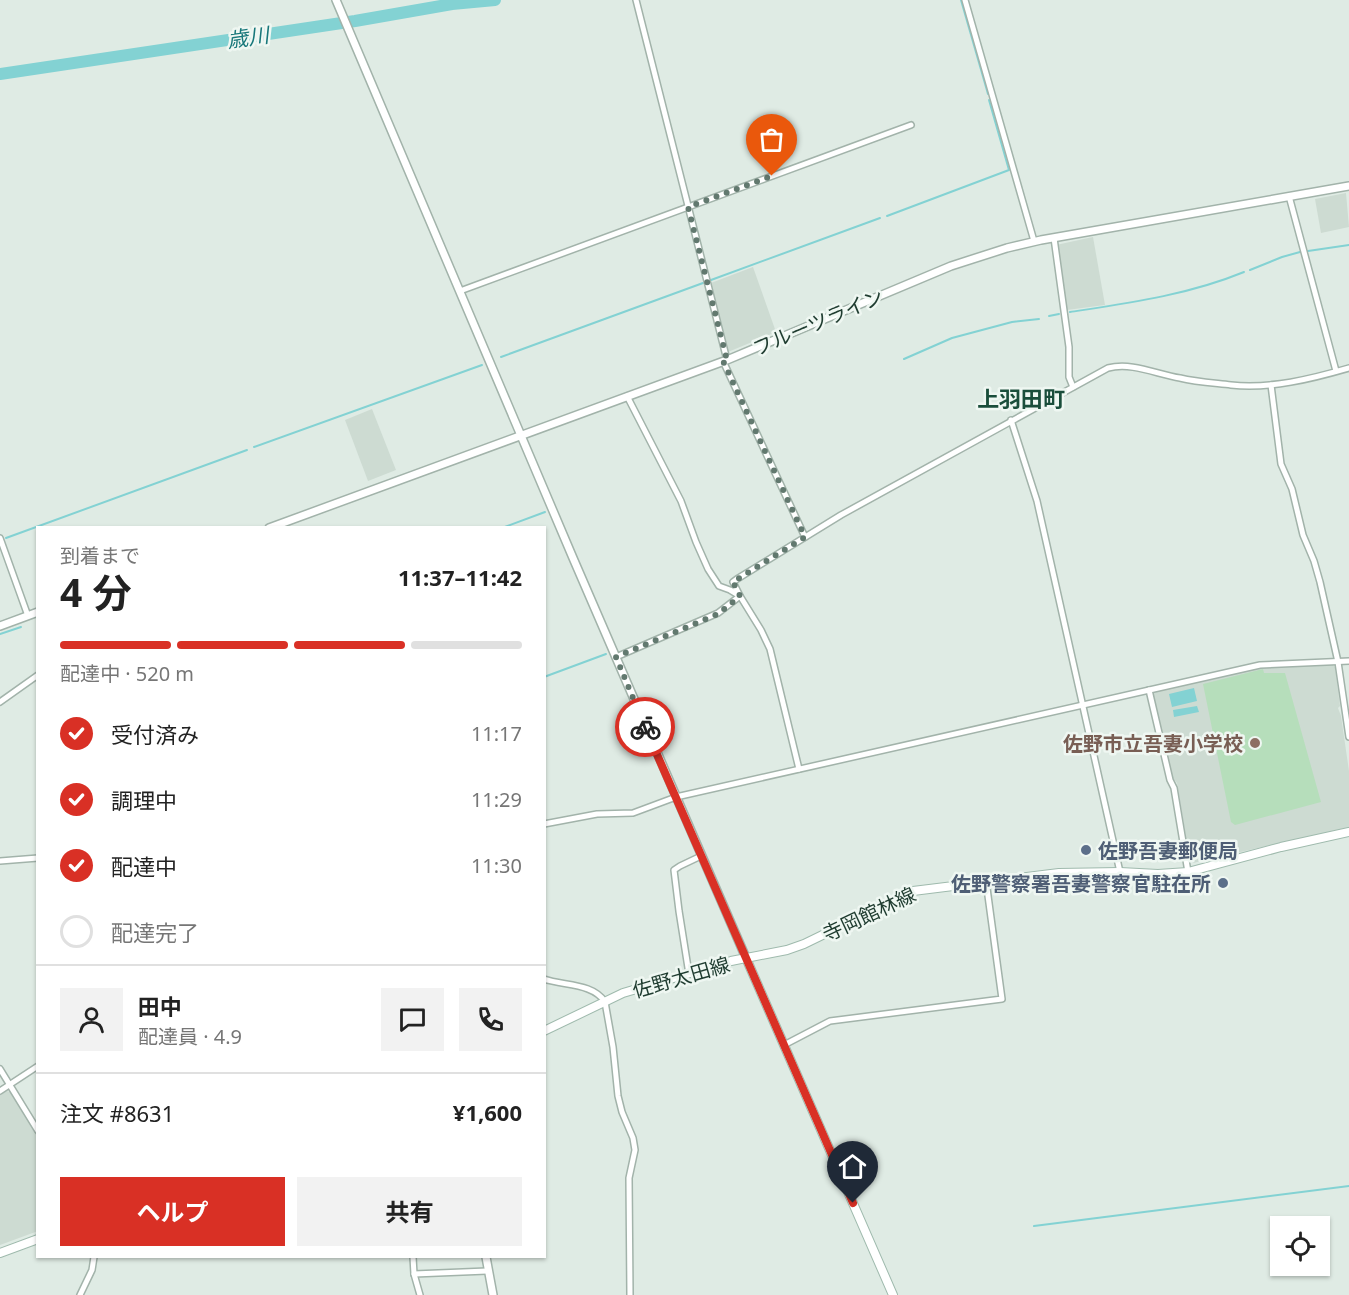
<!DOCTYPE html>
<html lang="ja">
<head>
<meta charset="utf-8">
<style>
  :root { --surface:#fff; --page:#f2f2f2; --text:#222; --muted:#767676; --line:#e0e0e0; --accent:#d93025 }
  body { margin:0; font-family:"Noto Sans","Noto Sans JP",sans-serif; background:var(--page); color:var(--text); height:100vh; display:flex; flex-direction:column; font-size:22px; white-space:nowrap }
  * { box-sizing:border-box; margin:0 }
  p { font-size:20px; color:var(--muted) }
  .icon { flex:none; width:33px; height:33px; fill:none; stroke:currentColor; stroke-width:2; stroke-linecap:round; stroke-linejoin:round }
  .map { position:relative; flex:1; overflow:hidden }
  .sheet { position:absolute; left:36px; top:526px; width:510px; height:732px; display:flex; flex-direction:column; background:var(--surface); border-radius:0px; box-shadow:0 2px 4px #0004 }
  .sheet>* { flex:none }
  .tools { position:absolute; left:1270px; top:1216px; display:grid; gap:12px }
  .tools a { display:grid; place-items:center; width:60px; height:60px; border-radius:0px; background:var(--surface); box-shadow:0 2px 4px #0004; font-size:30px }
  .pin { position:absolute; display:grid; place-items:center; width:51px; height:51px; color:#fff; margin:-62px -26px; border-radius:50% 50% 50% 0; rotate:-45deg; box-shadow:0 0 6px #0007 }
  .pin .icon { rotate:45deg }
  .courier { position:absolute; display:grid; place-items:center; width:60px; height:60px; margin:-30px; border:4px solid #d93025; border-radius:50%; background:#fff; color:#222; box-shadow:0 2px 8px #0007 }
  .head em { font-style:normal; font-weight:700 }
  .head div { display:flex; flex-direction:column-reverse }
  .head { display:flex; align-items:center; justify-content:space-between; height:102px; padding:0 24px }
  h1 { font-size:39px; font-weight:700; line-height:45px }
  .bar { display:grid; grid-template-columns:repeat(4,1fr); gap:9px 6px; align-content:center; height:72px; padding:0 24px }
  .bar i { height:8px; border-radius:4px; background:var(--line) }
  .bar .active { background:var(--accent) }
  .bar p { grid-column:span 4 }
  .line { display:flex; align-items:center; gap:15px; padding:0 24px; border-top:2px solid var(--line) }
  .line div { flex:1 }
  .round { display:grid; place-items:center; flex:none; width:63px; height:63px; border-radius:0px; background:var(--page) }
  ol { padding:0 24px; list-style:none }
  li { display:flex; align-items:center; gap:18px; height:66px }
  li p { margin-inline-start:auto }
  li .icon { padding:6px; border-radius:50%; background:var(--accent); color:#fff; stroke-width:4 }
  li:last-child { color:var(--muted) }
  li i { width:33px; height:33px; border:3px solid var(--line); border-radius:50% }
  .button { display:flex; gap:12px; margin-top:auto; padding:12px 24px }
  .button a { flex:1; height:69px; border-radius:0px; background:var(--accent); color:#fff; font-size:24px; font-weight:700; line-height:69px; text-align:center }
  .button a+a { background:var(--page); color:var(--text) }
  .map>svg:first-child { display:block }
</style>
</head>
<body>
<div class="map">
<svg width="1349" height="1295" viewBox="0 0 1349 1295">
  <rect width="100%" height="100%" fill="#dfebe4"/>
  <g fill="#cddbd2">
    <path d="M1346 193 1349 227 1321 233 1315 199Z"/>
    <path d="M1093 237 1105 305 1067 310 1056 245Z"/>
    <path d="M753 267 776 332 728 352 711 283Z"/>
    <path d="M372 409 396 470 368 481 345 420Z"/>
    <path d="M1332 664 1335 667 1340 706 1338 708 1341 716 1349 771V827L1193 863 1190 861 1177 783 1172 777 1153 693 1199 680 1263 667Z"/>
    <path d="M7 1091 10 1092 37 1135 38 1231 0 1245V1095Z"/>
  </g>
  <path fill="#b6debb" d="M1263 669 1264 673H1285L1321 802 1235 825 1231 822 1203 684Z"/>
  <g fill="#83d2d3">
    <path d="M1194 688 1197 701 1172 707 1169 694Z"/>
    <path d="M1197 706 1199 712 1174 717 1173 710Z"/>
  </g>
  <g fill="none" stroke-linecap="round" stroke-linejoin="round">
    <g stroke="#83d2d3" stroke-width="2">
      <path d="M961 0 988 94"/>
      <path d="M887 216 1009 170 989 100"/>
      <path d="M1308 251 1349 245"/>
      <path d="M1250 270 1282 257 1300 252"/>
      <path d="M711 280 880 218"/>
      <path d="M1070 312C1129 303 1188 295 1244 272"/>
      <path d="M1049 316 1059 314"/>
      <path d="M501 357 703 283"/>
      <path d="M904 359 952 338 1012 322 1039 319"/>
      <path d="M254 447 482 365"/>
      <path d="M502 528 545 512"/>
      <path d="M6 538 247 450"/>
      <path d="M0 634 21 627"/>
      <path d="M544 677 606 654"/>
      <path d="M1034 1226 1349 1186"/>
    </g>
    <path stroke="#83d2d3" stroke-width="12" d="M0 74 355 21 452 4 495 0"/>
    <g stroke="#a2b3aa" stroke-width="8">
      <g id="minor">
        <path d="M636 0 727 360"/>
        <path d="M965 0 1034 241"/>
        <path d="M1289 196 1336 371"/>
        <path d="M1054 238 1069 347V377L1073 387"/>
        <path d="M460 291 911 125"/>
        <path d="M723 361 805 537"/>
        <path d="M1271 385 1281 464 1292 489 1303 535 1314 561 1320 582 1338 662 1349 737"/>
        <path d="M627 396 681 501 696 542 708 569 719 586 730 590 740 596 761 630 770 649 799 769"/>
        <path d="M1011 420 1037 501 1120 872"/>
        <path d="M0 538 28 616"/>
        <path d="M616 657 718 613 740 596 733 582 737 579 841 515 1108 368C1132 362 1156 374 1180 378 1196 382 1214 383 1231 385 1271 389 1311 379 1349 368"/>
        <path d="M1149 690 1170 780 1174 788 1188 872"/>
        <path d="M0 702 38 675"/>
        <path d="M544 824 597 814 633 813 676 797 1260 665 1349 661"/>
        <path d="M0 861 38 858"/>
        <path d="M689 974 679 911 674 870 680 866 701 856"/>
        <path d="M544 979C564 986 593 983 605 1002L613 1047 618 1096 622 1112 633 1138 635 1150 629 1178 630 1295"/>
        <path d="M784 1045 830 1021 1002 999 986 881"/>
        <path d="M0 1069 38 1131"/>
        <path d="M0 1091 38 1066"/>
        <path d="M413 1257 414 1274 420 1295"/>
        <path d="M414 1274 487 1271"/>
        <path d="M80 1295 92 1270 94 1257"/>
      </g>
    </g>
    <g stroke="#a2b3aa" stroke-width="10">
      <g id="tertiary">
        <path d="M336 0 573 558 746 958"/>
        <path d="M269 528 727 360 951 266 1007 248 1041 240 1349 186"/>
        <path d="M0 626 38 612"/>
        <path d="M486 1257 493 1295"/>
      </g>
    </g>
    <g stroke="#9fbaad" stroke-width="10">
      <g id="secondary">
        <path d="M746 958 893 1295"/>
        <path d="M544 1031 623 993 731 961 787 950 804 944 913 891 1059 873 1120 872 1158 874 1188 872 1281 847 1349 832"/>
        <path d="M0 1253 38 1239"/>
      </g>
    </g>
    <use href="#minor" stroke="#fff" stroke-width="5"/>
    <use href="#tertiary" stroke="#fff" stroke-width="7"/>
    <use href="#secondary" stroke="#fff" stroke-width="8"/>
  </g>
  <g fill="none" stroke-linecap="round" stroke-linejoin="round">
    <path stroke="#62796f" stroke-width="6" stroke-dasharray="0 10.8" d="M645 727 616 657 718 614 740 596 733 582 805 537 723 361 727 360 688 207 772 176"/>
    <path stroke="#d93025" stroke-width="8" d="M645 727 853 1203"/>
  </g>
  <circle fill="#8d6e63" stroke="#eff7f2" stroke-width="2" cx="1255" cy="743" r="6"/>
  <g fill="#5c6f8a" stroke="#eff7f2" stroke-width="2">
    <circle cx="1086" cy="850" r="6"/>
    <circle cx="1223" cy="883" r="6"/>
  </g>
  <g text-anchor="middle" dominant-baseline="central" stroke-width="5" stroke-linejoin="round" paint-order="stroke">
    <g font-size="20" fill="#1f3c30" stroke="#eff7f2">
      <text transform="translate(818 322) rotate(-23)">フルーツライン</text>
      <text transform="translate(869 914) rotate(-25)">寺岡館林線</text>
      <text transform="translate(681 977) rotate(-16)">佐野太田線</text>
    </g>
    <g font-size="20" font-weight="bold" fill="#785e54" stroke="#eff7f2" text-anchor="end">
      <text x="1243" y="743">佐野市立吾妻小学校</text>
    </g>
    <g font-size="20" font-weight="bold" fill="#4e5e75" stroke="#eff7f2" text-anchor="start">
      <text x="1098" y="850">佐野吾妻郵便局</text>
      <text x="1211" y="883" text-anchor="end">佐野警察署吾妻警察官駐在所</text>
    </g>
    <g font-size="21" font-style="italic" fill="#17777a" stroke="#eff7f2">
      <text transform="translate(248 37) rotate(-8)">歳川</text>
    </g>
    <g font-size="22" font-weight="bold" fill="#1a4e3b" stroke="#eff7f2">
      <text x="1021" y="398">上羽田町</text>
    </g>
  </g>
</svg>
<div class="tools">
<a><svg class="icon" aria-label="locate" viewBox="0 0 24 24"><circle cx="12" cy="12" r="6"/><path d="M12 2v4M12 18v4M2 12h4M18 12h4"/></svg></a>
</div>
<div class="pin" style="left:772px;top:176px;background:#ea580c"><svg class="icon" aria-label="bag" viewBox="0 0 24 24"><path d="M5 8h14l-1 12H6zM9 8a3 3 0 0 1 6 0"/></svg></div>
<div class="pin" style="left:853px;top:1203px;background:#1f2937"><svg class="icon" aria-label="home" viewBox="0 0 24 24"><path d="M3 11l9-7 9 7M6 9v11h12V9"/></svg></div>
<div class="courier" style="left:645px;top:727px"><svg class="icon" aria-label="bike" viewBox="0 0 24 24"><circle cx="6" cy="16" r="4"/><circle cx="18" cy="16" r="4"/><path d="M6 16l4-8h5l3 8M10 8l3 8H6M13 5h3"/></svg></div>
<section class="sheet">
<div class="head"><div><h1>4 分</h1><p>到着まで</p></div><em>11:37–11:42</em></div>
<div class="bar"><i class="active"></i><i class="active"></i><i class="active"></i><i></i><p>配達中 · 520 m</p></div>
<ol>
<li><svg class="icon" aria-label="check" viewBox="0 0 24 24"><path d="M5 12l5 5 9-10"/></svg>受付済み<p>11:17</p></li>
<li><svg class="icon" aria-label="check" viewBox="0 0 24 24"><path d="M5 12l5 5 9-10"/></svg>調理中<p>11:29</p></li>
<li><svg class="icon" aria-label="check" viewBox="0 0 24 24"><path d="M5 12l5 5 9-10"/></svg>配達中<p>11:30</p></li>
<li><i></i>配達完了</li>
</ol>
<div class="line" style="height:108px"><a class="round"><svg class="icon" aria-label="person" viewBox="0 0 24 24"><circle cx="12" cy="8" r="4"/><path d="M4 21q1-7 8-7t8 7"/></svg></a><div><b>田中</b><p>配達員 · 4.9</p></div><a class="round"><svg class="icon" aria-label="chat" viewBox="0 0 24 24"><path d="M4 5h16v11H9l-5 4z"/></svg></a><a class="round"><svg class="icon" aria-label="phone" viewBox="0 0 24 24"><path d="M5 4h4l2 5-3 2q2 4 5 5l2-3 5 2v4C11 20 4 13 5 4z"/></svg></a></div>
<div class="line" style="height:78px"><div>注文 #8631</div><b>¥1,600</b></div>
<div class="button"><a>ヘルプ</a><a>共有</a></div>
</section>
</div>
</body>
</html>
